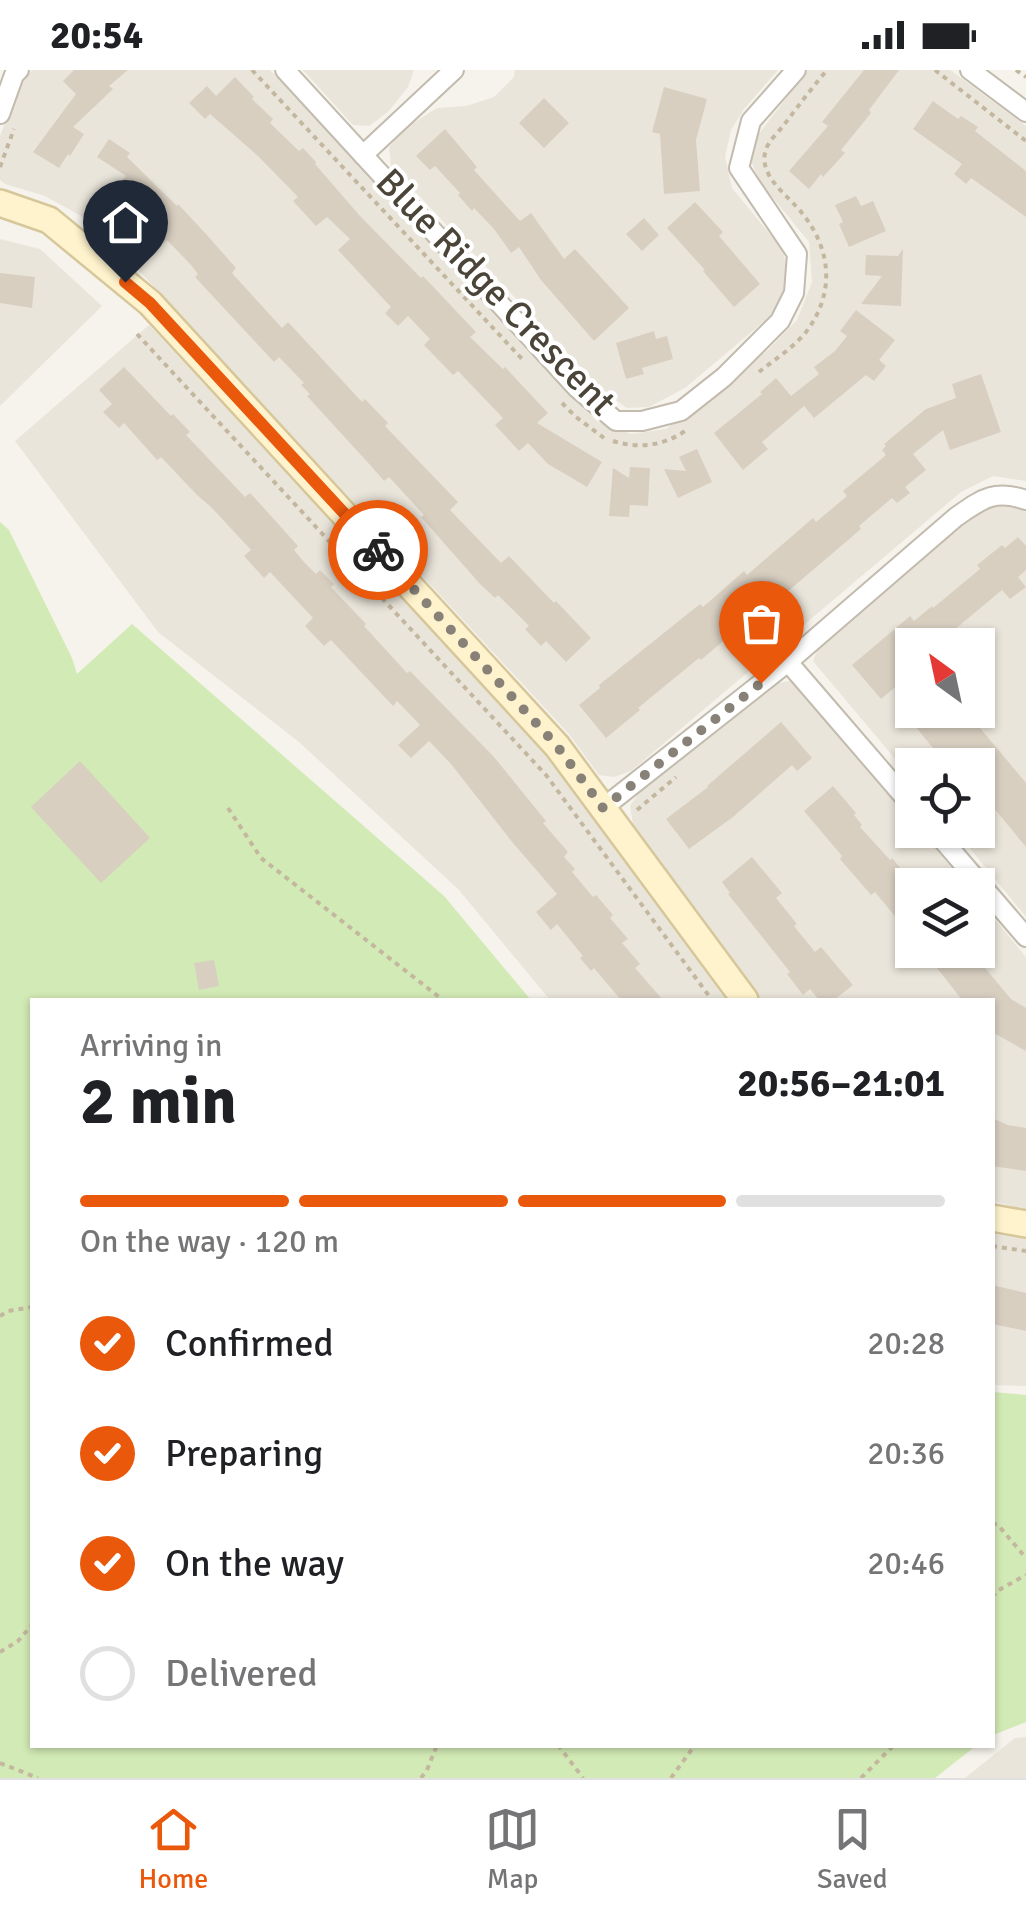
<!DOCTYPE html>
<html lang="en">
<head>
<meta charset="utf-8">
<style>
  :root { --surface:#fff; --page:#f6f6f6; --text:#202124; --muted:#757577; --line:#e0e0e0; --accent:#ea580c }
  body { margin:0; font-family:Signika,sans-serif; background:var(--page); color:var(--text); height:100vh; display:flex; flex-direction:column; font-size:38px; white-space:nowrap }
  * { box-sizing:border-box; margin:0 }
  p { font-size:32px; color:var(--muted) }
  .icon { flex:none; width:55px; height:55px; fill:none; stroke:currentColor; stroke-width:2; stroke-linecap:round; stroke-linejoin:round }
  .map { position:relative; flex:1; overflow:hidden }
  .panel { position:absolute; left:30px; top:928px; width:965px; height:750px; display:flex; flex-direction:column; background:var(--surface); border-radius:0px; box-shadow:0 2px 8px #0004 }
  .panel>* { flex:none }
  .needle { width:65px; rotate:327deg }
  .controls { position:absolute; left:895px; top:558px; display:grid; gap:20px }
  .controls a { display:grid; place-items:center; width:100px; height:100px; border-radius:0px; background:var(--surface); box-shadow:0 2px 8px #0004; font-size:50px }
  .pin { position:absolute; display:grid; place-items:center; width:85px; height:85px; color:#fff; margin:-102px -42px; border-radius:50% 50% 50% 0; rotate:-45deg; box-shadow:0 0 10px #0007 }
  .pin .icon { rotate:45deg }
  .courier { position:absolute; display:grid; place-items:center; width:100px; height:100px; margin:-50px; border:8px solid #ea580c; border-radius:50%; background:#fff; color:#222; box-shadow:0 2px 12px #0007 }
  .summary em { font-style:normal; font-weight:700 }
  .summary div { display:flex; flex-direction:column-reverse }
  .summary { display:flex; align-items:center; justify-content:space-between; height:170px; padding:0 50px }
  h1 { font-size:65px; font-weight:700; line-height:75px }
  .bar { display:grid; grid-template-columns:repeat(4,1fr); gap:15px 10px; align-content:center; height:120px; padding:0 50px }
  .bar i { height:12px; border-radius:8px; background:var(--line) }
  .bar .on { background:var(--accent) }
  .bar p { grid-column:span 4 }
  ol { padding:0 50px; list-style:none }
  li { display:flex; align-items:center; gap:30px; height:110px }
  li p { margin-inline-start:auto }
  li .icon { padding:10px; border-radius:50%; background:var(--accent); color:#fff; stroke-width:4 }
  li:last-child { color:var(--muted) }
  li i { width:55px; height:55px; border:5px solid var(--line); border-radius:50% }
  .status { display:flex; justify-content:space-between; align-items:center; height:70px; padding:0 50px; background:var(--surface); direction:ltr }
  .status svg { height:28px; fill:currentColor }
  .tab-bar { display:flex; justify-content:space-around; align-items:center; height:140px; border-top:2px solid var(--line); background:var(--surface); font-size:28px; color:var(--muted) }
  .tab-bar a { display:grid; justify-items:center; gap:5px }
  .tab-bar .on { color:var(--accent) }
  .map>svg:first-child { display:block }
</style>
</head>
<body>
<div class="status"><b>20:54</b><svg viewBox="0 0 49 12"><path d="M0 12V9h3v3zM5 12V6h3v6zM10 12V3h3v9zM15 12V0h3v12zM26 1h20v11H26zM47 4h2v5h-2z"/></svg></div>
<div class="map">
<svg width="1026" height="1708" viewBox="0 0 1026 1708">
  <rect width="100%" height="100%" fill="#f6f3ec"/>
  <g fill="#eae5da" fill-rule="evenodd">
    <path d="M32 0H270L598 352 631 364 666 359 769 279 797 250 812 212 809 172 760 112 751 91 757 66 808 0H950L1026 56V411L993 406 961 422 631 701 614 707 599 705 568 663 116 176 81 146 45 126 5 114 0 110V66L19 18Z"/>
    <path d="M303 0H414L408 17 388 42 369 56 353 55Z"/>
    <path d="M515 0H778L744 39 731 60 725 87 732 118 783 180 789 212 780 238 685 318 649 337 627 338 603 321 391 96 389 77 407 57 437 38 466 36 494 27 514 7Z"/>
    <path d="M0 169 40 179 102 236 0 336Z"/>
    <path d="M149 255 537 673 726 930H550L459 820 299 672 158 562 15 371Z"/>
    <path d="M1003 432 1026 439V847L955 760H978V695H912V709L813 591 820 574 973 445ZM912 575H978V640H912Z"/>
    <path d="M789 611 800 618 912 752V760H919L966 815H912V880H978V829L1026 887V1140L993 1131 992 930H762L633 754 630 736 641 720 769 615Z"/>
    <path d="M992 1164 1026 1168V1316L993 1315Z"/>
    <path d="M1026 1667V1708H965L1015 1668Z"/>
  </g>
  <g fill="#d2eab5">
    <path d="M0 452 9 460 72 588 77 604 132 554 444 826 531 930H32V1675H977L935 1708H0Z"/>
    <path d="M993 1322 1026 1325V1652L993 1665Z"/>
  </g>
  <g fill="#d8cfc1">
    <path d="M74 0H128L109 16 113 19 73 57 84 64 70 86 68 84 59 98 33 82 76 24 63 11Z"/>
    <path d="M864 0H899L869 40 871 43 841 80 845 83 823 107 821 104 809 119 789 101 828 56 822 52Z"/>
    <path d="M235 7 254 27 252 29 273 49 270 53 299 81 303 78 316 92 315 94 360 146 421 208 423 206 476 262 470 267 503 299 505 297 548 343 537 353 602 392 587 417 548 394 528 373 519 381 495 355 503 348 458 301 453 305 424 275 430 269 408 246 398 256 385 243 391 237 338 180 350 169 327 147 316 156 293 131 298 127 259 87 210 44 205 49 189 33 207 16 216 26Z"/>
    <path d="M664 17 707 29 696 70 700 121 664 124 660 64 652 62Z"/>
    <path d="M544 28 569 53 544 78 519 53Z"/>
    <path d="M933 31 958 49 961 46 978 57 975 61 1026 101V147L971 108 966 114 954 104 962 94 913 59Z"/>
    <path d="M445 59 477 97 474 100 520 151 531 143 564 189 575 179 629 238 594 271 541 210 519 177 511 183 494 159 474 138 472 141 458 125 460 123 435 96 430 100 416 86Z"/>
    <path d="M109 69 130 83 127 87 177 136 178 134 206 164 236 198 232 203 282 258 288 252 362 332 365 329 388 353 385 356 458 432 450 440 501 493 509 486 554 533 556 531 591 568 566 592 546 571 541 576 525 559 529 556 498 525 495 528 480 514 421 447 424 445 389 407 384 411 371 396 307 326 310 324 301 315 304 313 279 287 274 292 195 207 198 204 191 195 167 170 163 174 150 161 154 157 129 132 124 137 109 123 126 106 97 87Z"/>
    <path d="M856 126 861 136 873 131 886 161 849 177 839 154 843 152 835 135Z"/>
    <path d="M695 132 723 162 719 166 760 214 734 237 703 201 705 200 667 158Z"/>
    <path d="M644 148 659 165 642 181 626 164Z"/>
    <path d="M903 179 901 236 861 234 882 206 865 205 866 185 898 186Z"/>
    <path d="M0 203 35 207 32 238 0 233Z"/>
    <path d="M856 240 895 270 879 290 886 296 874 311 866 305 814 348 804 336 762 372 768 379 743 400 714 363 762 324 760 322 776 308 791 326 819 304 814 297 835 281 847 266 840 261Z"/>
    <path d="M654 261 656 269 667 266 673 289 642 298 644 304 626 309 616 273Z"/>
    <path d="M124 297 171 346 173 344 190 362 186 365 245 427 250 423 263 437 298 476 294 480 304 492 316 504 320 500 334 514 331 517 366 554 364 556 407 603 410 601 494 687 546 751 543 753 568 782 564 787 575 799 572 802 593 827 596 825 613 845 610 848 628 869 622 873 640 894 635 898 663 930H621L594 898 591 901 580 888 583 886 557 854 551 860 536 842 557 824 513 773 451 694 429 671 411 688 398 675 420 655 397 631 393 636 331 570 324 576 305 556 313 548 270 502 264 508 244 486 251 480 211 437 197 425 161 387 157 390 124 353 119 358 103 342 112 334 99 320Z"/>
    <path d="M981 304 1001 362 950 380 943 360 913 384 926 400 905 417 910 423 897 433 892 428 859 456 861 459 739 563 736 560 701 590 699 588 638 638 640 640 606 668 579 635 600 618 599 615 700 534 703 537 744 501 747 505 813 448 816 452 847 426 843 421 886 385 882 380 886 376 884 374 926 339 956 328 952 314Z"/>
    <path d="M697 379 712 412 678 428 664 399 686 401 679 387Z"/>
    <path d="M630 397 650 398 648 436 630 435 629 447 609 446 613 398 629 408Z"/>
    <path d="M1018 467 1026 476V500L1018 507 1026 517 1010 529 1002 520 936 575H912V603L881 629 852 595 910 546 914 551 932 536 933 538 980 499 977 495 1002 475 1005 478Z"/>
    <path d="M921 640H937L946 651 958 640H965L1026 713V777L988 731 978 739V695H947L910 650Z"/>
    <path d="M781 652 812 688 797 701 792 695 733 747 689 779 666 749 708 717 707 716Z"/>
    <path d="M80 691 150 768 101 813 31 737Z"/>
    <path d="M833 716 856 743 854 745 862 755 860 757 890 790 892 788 912 812V867L875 822 871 825 840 789 842 786 804 741Z"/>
    <path d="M752 787 782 823 776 828 797 854 794 856 815 882 821 877 853 915 834 930H819L810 919 803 925 787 904 790 902 728 824 730 823 722 812Z"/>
    <path d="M923 880H970L1011 929 1026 938V981L992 962V930H962Z"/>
    <path d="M214 890 219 916 199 920 194 893Z"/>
    <path d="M992 1048 1008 1055 1026 1058V1101L992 1096Z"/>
    <path d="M992 1215 1026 1223V1261L992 1254Z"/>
  </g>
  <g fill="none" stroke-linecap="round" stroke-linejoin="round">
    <g stroke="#c2bbae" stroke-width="22">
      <g id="street">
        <path d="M285 0 577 318 616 351H642L681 341 724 307 780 251 794 223 797 184 739 98 751 51 796 0"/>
        <path d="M970 0 1026 42"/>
        <path d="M0 44 14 5 19 0"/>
        <path d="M363 85 454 0"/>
        <path d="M788 592 912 736"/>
        <path d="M603 738 788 592 956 447C982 429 994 419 1026 430"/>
        <path d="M934 760 1026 867"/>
      </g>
    </g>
    <g stroke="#d6c79b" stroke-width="30">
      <g id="secondary">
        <path d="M0 133 49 150 150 233 557 676 745 930"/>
        <path d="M992 1148 1026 1154"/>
      </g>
    </g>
    <g stroke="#c4b79f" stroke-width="4" stroke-dasharray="5 5" stroke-linecap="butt">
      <path d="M252 0 522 289"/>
      <path d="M935 0 1026 71"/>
      <path d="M1016 0 1026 7"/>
      <path d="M0 97 14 59"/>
      <path d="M137 264 546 705 712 930"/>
      <path d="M759 302C774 290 793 278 806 262 835 224 832 180 802 143 788 125 757 106 766 79 769 71 778 62 784 55 798 36 812 18 827 0"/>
      <path d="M562 333 576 347 604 368"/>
      <path d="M613 371C639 379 663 376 685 361"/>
      <path d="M228 738 261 788 443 930"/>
      <path d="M637 740 676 707"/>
      <path d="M992 1176 1026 1181"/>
      <path d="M0 1246 8 1241 32 1237"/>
      <path d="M992 1453 998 1455 1026 1488"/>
      <path d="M992 1527 997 1521 1026 1505"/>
      <path d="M0 1582 18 1571 32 1555"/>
      <path d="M558 1675 583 1708"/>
      <path d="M0 1693 38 1708"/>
      <path d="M421 1708 427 1700 437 1675"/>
      <path d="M671 1708 695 1675"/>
      <path d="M861 1708 894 1675"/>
    </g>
    <use href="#street" stroke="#fff" stroke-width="18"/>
    <use href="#secondary" stroke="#fff3cd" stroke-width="25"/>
  </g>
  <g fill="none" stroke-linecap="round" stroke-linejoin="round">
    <path stroke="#878178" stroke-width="10" stroke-dasharray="0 18" d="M378 480 557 676 603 738 761 613"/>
    <path stroke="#ea580c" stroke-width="12" d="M125 212 150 233 378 480"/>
  </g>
  <g text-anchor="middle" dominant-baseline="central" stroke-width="8" stroke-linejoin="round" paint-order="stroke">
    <g font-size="38" fill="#4b4439" stroke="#fff">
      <text transform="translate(496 222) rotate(46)">Blue Ridge Crescent</text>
    </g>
  </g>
</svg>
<div class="controls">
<a><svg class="needle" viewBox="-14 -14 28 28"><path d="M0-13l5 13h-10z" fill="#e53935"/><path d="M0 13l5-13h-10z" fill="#757577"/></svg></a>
<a><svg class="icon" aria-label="locate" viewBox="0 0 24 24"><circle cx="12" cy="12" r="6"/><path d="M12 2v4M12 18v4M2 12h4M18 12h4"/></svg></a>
<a><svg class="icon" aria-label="layers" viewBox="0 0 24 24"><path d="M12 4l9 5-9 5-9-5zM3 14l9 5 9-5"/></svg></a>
</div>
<div class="pin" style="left:761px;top:613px;background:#ea580c"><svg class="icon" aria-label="bag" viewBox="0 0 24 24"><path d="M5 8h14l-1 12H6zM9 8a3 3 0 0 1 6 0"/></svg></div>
<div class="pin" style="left:125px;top:212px;background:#1f2937"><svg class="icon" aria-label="home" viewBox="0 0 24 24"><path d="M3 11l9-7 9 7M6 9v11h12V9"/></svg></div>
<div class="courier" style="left:378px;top:480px"><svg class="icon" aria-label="bike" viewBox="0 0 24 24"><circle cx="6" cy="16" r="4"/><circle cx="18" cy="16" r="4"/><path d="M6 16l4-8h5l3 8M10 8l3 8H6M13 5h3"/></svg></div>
<section class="panel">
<div class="summary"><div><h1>2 min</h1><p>Arriving in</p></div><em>20:56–21:01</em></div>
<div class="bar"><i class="on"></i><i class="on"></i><i class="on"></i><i></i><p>On the way · 120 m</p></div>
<ol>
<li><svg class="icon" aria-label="check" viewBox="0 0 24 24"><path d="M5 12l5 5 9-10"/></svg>Confirmed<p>20:28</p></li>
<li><svg class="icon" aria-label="check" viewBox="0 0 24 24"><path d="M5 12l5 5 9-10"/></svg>Preparing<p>20:36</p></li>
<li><svg class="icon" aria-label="check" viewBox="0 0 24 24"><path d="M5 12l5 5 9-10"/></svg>On the way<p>20:46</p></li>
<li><i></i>Delivered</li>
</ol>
</section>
</div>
<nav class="tab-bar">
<a class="on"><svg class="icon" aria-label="home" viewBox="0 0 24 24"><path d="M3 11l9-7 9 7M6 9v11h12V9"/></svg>Home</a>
<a><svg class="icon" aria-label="map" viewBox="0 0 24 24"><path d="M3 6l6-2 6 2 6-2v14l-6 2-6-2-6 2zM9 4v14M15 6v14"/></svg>Map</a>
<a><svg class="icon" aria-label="saved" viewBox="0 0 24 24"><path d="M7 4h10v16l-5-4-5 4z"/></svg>Saved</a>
</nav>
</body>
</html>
